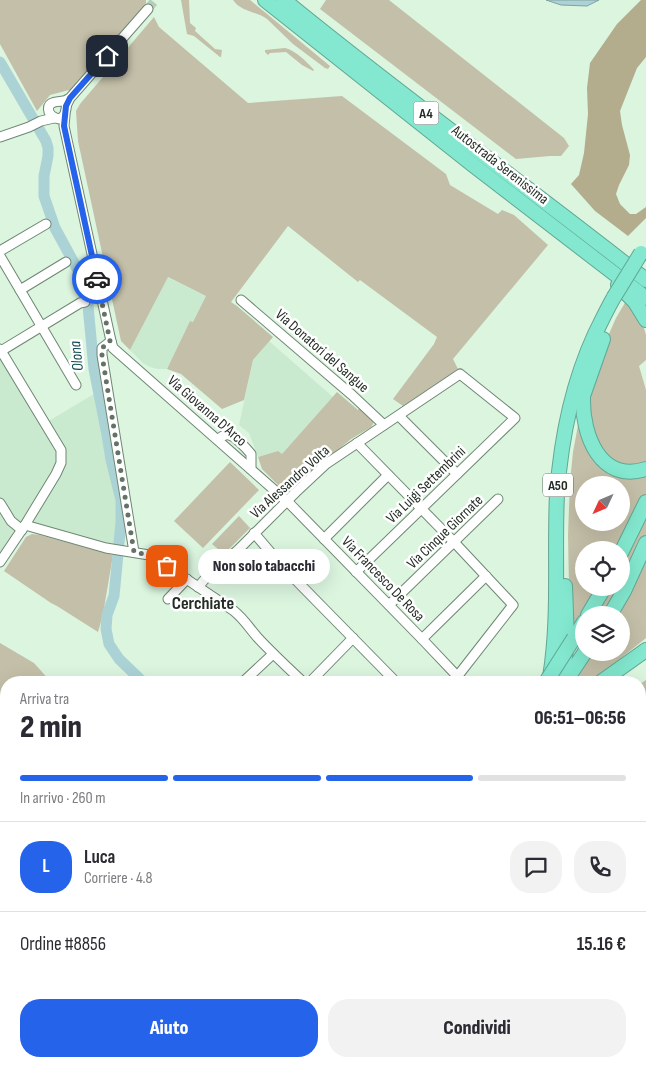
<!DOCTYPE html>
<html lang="it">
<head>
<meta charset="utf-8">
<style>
  :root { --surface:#fff; --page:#f2f2f3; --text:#2b2b33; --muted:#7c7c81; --line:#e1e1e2; --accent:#2563eb }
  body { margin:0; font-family:"Sofia Sans Condensed",sans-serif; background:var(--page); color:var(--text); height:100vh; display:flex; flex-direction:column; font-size:19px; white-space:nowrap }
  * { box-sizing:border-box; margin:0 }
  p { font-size:16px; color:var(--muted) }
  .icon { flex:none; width:28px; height:28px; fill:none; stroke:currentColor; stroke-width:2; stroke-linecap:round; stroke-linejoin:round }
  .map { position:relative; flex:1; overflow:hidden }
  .details { position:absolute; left:0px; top:676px; width:646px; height:391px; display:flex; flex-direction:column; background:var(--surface); border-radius:20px 20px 0 0; box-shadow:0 5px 20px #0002 }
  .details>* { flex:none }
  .needle { width:32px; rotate:226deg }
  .controls { position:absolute; left:575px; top:476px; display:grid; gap:10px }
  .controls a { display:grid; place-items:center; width:55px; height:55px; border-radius:50%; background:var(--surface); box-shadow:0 5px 20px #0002; font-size:25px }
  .pin { position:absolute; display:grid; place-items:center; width:42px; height:42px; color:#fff; margin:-21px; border-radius:10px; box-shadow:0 2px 8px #0006 }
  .courier { position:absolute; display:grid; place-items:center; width:50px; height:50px; margin:-25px; border:4px solid #2563eb; border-radius:50%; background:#fff; color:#222; box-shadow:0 1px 6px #0007 }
  .bubble { position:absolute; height:35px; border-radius:18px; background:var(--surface); box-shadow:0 5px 20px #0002; font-size:16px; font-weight:800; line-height:35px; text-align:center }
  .head em { font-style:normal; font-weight:800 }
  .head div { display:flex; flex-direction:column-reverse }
  .head { display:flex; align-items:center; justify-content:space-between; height:85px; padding:0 20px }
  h1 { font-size:32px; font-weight:800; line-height:38px }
  .bar { display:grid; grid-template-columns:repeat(4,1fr); gap:8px 5px; align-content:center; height:60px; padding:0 20px }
  .bar i { height:6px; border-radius:4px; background:var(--line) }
  .bar .selected { background:var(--accent) }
  .bar p { grid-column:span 4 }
  .line { display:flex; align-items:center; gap:12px; padding:0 20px; border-top:1px solid var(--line) }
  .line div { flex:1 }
  .round { display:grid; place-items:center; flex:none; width:52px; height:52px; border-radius:20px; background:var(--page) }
  .primary-button { display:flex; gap:10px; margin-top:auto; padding:10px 20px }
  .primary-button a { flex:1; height:58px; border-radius:20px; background:var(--accent); color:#fff; font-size:20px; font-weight:800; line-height:58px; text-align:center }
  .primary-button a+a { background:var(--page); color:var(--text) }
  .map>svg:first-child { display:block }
</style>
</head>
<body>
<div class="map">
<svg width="646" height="1067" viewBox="0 0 646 1067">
  <rect width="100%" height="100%" fill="#dbf5df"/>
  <g fill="#caeacf">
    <path d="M167 277 206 296 193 322 190 321 167 369H158L150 367 143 363 130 350Z"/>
    <path d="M269 341 333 397 282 454 278 451 258 457 249 433 239 425 253 360Z"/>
    <path d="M0 345 47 422 94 394 102 425 117 506 114 546 24 521 0 554Z"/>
  </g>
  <g fill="#c4bfa8" fill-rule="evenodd">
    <path d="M0 0H146V3L71 93 69 90 50 95 37 111 0 44Z"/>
    <path d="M181 0H189L190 23 196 28 195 31 215 49 222 50 221 57H220L194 36 187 34Z"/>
    <path d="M233 0H250L330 66 328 69 325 68 293 44 267 19C256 11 241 12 233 0Z"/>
    <path d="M326 0H389L564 138 569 146 561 156H550L516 159 320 9Z"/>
    <path d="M154 17 159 27 248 103 342 96 446 174 450 185 498 214 502 210 514 215 548 245 453 359 458 369 403 406 393 399 434 344 437 337 360 280 358 282 288 226 231 302 237 306 273 337 253 360 244 400 222 409 181 374 167 369 190 321 193 322 206 296 168 277 130 350 121 341 78 141 76 111 80 104Z"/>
    <path d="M285 48C295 50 307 62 314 70L313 71 302 65 286 52 270 53 268 55 265 52V50Z"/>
    <path d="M626 301 643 325 646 335V360L639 366 646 390V465L629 468 602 455 586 405 605 343 616 318Z"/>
    <path d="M337 392 358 410 360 407 374 421 373 424 371 427 351 439 292 488 288 489 278 485 262 469 258 457 278 451 282 454Z"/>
    <path d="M579 420 597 459 646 472V495L619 550H584V588H600L570 636 568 536 570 482 573 452ZM584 485H621V522H584Z"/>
    <path d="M230 462 259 490 203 548 174 521Z"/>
    <path d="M646 509V535L626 579 606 615H591L607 588H621V559Z"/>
    <path d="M239 516 250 528 224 554 212 544Z"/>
    <path d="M32 534 40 535 113 555 103 614 98 632 57 606 51 603 4 571 26 537Z"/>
    <path d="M646 550V638L591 682H571L588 653 621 652V615H614Z"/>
    <path d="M0 643 34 663 51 682H6V1037L0 1033Z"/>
    <path d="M646 680V858L640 865V684Z"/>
    <path d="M0 1043 6 1048V1061H19L23 1067H0Z"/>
    <path d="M30 1061H283L272 1067H34Z"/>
    <path d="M437 1061H499L502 1067H470Z"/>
  </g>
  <path fill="#b3ad8e" d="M641 0H646V57L637 68 620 111 622 125 630 155 629 165 619 185 616 194 620 204 630 214H636L646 207V218L628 236 595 211 571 184 579 175 584 153 588 114 587 88 590 63 617 24Z"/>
  <path fill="#abd3d6" stroke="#82a1a1" d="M546 0H599L587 6 561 5Z"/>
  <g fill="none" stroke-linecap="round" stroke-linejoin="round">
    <g stroke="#abd3d6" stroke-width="11">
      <path d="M0 62 46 141 48 148V156L44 176V196L55 228 86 285 94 369 107 435 111 460 121 500V522L114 596 107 615 106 629 109 644 119 659 143 682"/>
      <path d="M433 1061 437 1067"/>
    </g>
    <path stroke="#b6cdba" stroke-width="9" stroke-dasharray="9 4.5" stroke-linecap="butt" d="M148 9 155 0"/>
    <g stroke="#6f8773" stroke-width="11">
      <g id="minor">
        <path d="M70 98C68 99 65 101 63 101 57 102 46 101 49 112 51 117 55 118 59 119 67 115 65 111 67 104 68 102 69 100 70 98L148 9"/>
        <path d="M65 115 64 126 111 341 113 348 289 503 422 639 458 677"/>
        <path d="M0 137 29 127 41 121 54 118"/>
        <path d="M0 251 46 224"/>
        <path d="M0 256 76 385"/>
        <path d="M20 290 66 262"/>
        <path d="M241 300 352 395 384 425"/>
        <path d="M111 341 102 348V355L134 552"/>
        <path d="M0 349 61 450V463L56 474 25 525"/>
        <path d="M1 351 80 303 85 302"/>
        <path d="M399 416 457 474"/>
        <path d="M218 440C221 437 224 434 229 435 235 436 247 449 251 454V469"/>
        <path d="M357 443 454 542 513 605 453 682"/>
        <path d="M0 503 11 521 22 530"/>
        <path d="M254 533 283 567 396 682"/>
        <path d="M324 539 388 475"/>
        <path d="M0 562 25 525 106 548 149 555 155 558 234 611C245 620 249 628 258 638 272 653 288 668 303 682"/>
        <path d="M198 587 205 579 238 550 296 492 326 464 460 374 515 418 356 572"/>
        <path d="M168 599 187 579"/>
        <path d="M389 605 498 499"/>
        <path d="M422 639 486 576"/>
        <path d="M243 682 273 654"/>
        <path d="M310 682 353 638"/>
      </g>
    </g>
    <g stroke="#61a794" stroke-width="16">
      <g id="highway">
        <path d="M265 0 473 165 646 298"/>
        <path d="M284 0C402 97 526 185 646 280"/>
        <path d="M618 285 635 302 646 320"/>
        <path d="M583 396 603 339"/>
        <path d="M583 398C582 434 600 484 646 469"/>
        <path d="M621 553 646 502"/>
        <path d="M588 615 604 588"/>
        <path d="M610 615 624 591 646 543"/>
        <path d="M574 638 584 622"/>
        <path d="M550 677C560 616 554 555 557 494 561 439 572 384 595 334 601 322 607 309 614 297"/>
        <path d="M562 682 567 640 565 586"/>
        <path d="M567 682 571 673 585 652"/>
        <path d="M601 682 646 650"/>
        <path d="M0 1039 6 1043"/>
        <path d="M24 1061 28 1067"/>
        <path d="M503 1061 506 1067"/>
        <path d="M279 1067 289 1061"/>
        <path d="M320 1067 327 1061"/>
      </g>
    </g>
    <use href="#minor" stroke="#fff" stroke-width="9"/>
    <use href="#highway" stroke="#83e8cf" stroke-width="14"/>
    <g stroke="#4b584d" stroke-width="4">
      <g id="rail">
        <path d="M640 964 646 962"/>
        <path d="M0 1057H6"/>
        <path d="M20 1061C78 1063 137 1064 195 1061"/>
      </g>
    </g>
    <use href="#rail" stroke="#fff" stroke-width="2" stroke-dasharray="5.5" stroke-linecap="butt"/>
    <g stroke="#61a794" stroke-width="16" stroke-linecap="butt">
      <g id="highway-bridge">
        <path d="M614 297 641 253"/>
        <path d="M546 682 574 638"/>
      </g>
    </g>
    <use href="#highway-bridge" stroke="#83e8cf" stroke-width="14"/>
  </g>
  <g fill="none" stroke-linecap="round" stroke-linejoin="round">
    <path stroke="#637366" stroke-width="5" stroke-dasharray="0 9" d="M97 279 110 341 102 348V355L134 552 149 555 167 566"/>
    <path stroke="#2563eb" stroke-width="6" d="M97 279 64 126 66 106 70 98 107 56"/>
  </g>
  <g text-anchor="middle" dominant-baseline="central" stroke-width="5" stroke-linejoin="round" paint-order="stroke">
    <g fill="#fff" stroke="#656c66" stroke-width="1">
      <rect x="413.5" y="101.5" width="25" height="23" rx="4"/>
      <rect x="543" y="473.5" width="30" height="23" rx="4"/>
    </g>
    <g font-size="14" font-weight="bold" fill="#232d25">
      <text x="426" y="113">A4</text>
      <text x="558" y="485">A50</text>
    </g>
    <g font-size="15" fill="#232d25" stroke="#fff">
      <text transform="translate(500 165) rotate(38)">Autostrada Serenissima</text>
      <text transform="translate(322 351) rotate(41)">Via Donatori del Sangue</text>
      <text transform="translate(207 411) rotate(41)">Via Giovanna D'Arco</text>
      <text transform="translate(290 482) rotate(-42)">Via Alessandro Volta</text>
      <text transform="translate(426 485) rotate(-44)">Via Luigi Settembrini</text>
      <text transform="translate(445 532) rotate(-44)">Via Cinque Giornate</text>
      <text transform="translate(383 579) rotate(46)">Via Francesco De Rosa</text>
    </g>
    <g font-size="16" font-style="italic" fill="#0d4a4d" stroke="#fff">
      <text transform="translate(77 356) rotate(-96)">Olona</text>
    </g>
    <g font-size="18" font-weight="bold" fill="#232d25" stroke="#fff">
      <text x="203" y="603">Cerchiate</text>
    </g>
  </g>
</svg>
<div class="controls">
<a><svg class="needle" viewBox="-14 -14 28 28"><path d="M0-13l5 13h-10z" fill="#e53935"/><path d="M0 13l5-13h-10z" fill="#7c7c81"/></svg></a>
<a><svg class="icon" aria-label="locate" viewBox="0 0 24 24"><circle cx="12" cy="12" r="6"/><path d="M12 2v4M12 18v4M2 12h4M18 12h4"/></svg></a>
<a><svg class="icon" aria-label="layers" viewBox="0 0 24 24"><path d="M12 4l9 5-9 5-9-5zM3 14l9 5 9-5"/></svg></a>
</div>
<div class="pin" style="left:167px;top:566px;background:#ea580c"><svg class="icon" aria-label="bag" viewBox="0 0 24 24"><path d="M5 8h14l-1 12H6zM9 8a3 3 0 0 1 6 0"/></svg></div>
<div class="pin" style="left:107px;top:56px;background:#1f2937"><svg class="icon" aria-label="home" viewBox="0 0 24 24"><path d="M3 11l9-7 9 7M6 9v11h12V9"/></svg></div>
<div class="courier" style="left:97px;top:279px"><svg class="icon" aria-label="car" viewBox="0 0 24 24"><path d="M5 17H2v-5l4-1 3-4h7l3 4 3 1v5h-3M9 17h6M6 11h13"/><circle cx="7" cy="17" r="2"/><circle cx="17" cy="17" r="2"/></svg></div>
<div class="bubble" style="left:198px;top:549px;width:132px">Non solo tabacchi</div>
<section class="details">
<div class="head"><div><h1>2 min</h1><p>Arriva tra</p></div><em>06:51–06:56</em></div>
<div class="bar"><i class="selected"></i><i class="selected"></i><i class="selected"></i><i></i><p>In arrivo · 260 m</p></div>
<div class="line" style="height:90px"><b class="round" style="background:var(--accent);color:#fff">L</b><div><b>Luca</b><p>Corriere · 4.8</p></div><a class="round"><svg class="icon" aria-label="chat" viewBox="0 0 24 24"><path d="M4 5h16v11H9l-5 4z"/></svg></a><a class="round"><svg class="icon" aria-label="phone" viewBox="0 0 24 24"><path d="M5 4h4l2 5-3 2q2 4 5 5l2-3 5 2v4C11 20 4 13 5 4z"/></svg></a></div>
<div class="line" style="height:65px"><div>Ordine #8856</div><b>15.16 €</b></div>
<div class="primary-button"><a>Aiuto</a><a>Condividi</a></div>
</section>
</div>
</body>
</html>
